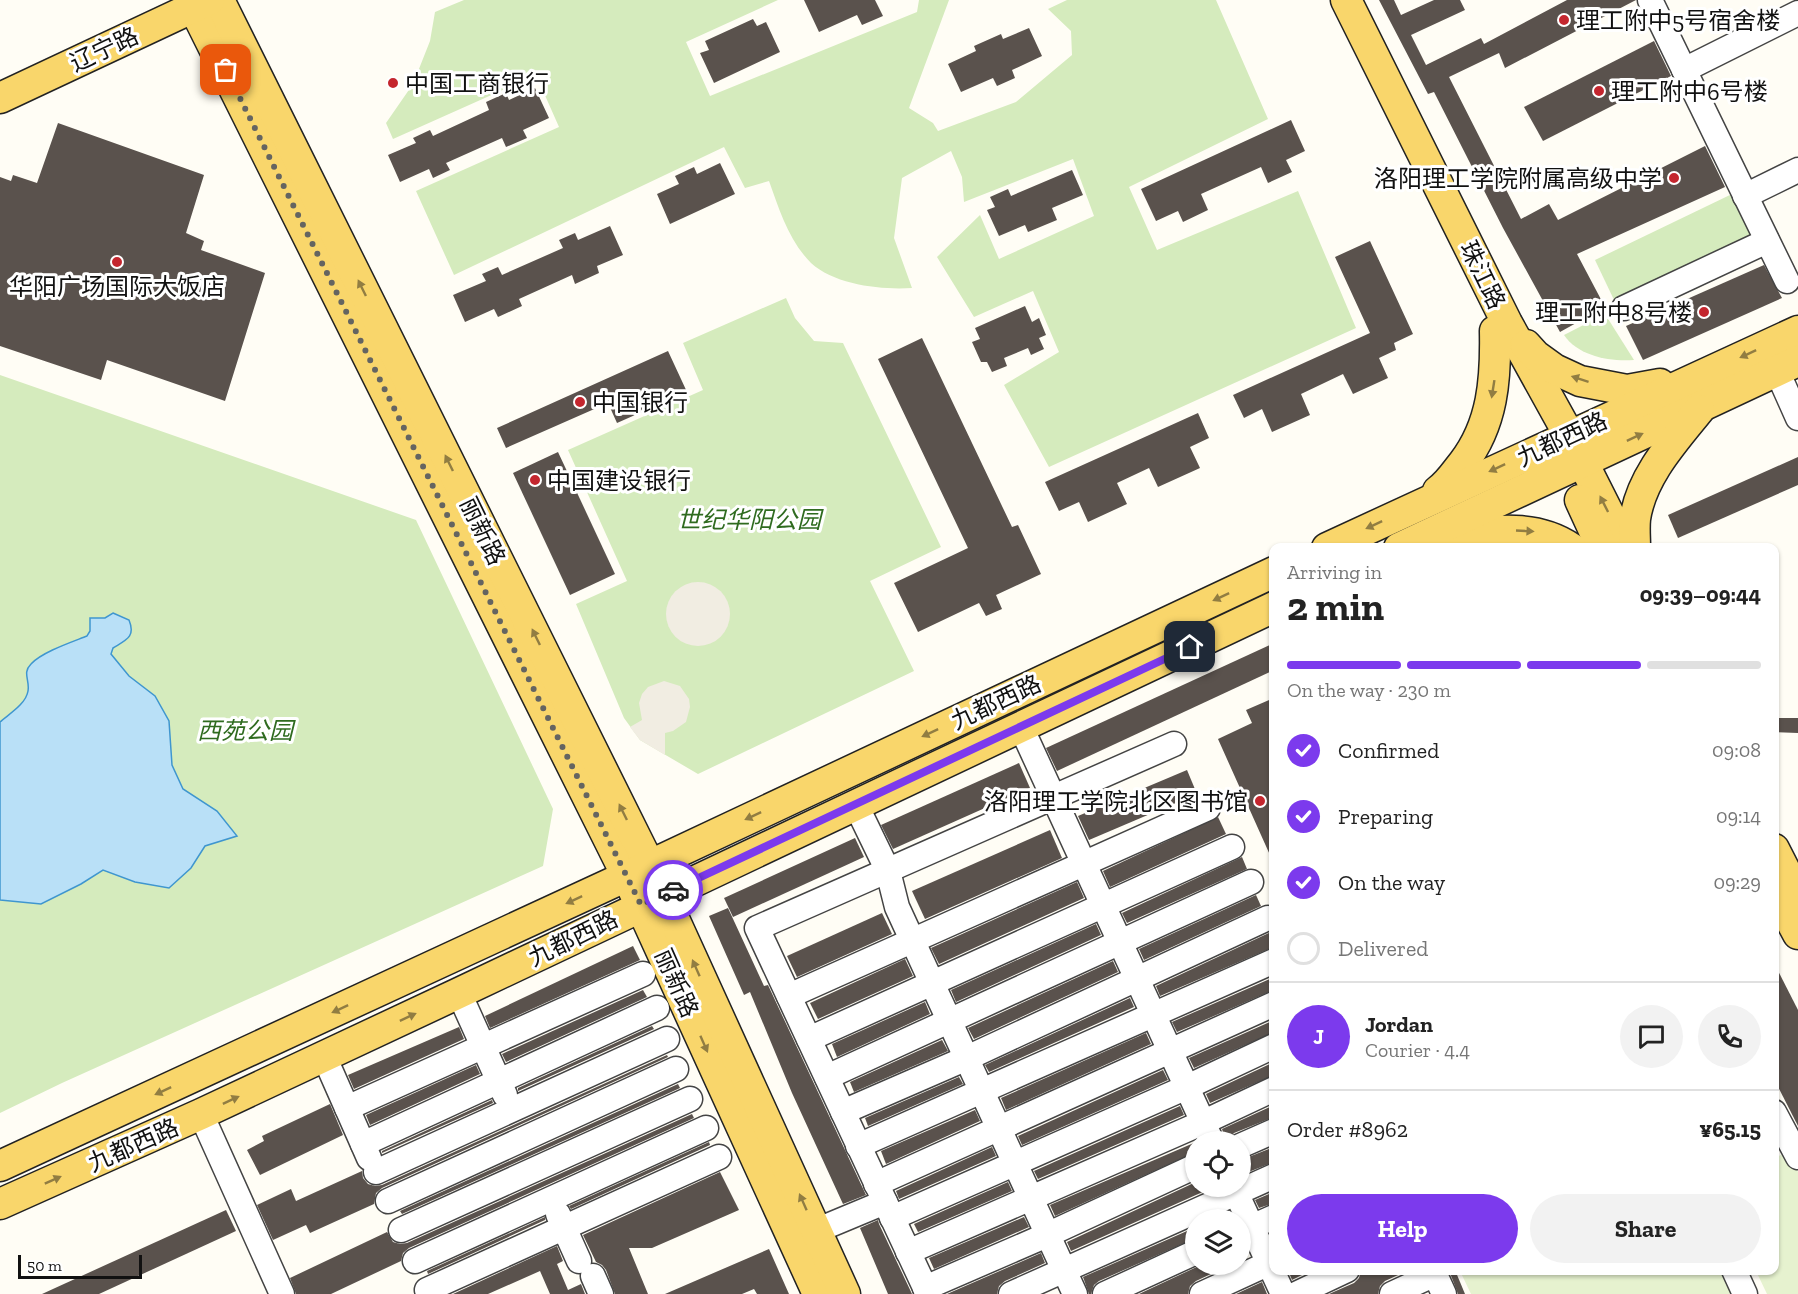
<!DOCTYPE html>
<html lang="en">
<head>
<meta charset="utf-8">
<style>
  :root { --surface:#fff; --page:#f2f2f2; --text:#222; --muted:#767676; --line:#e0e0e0; --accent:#7c3aed }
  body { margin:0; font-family:"Zilla Slab","Noto Sans SC",serif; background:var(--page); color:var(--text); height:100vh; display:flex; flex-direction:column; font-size:22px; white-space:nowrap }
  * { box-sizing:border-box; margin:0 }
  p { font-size:20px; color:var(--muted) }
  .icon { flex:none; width:33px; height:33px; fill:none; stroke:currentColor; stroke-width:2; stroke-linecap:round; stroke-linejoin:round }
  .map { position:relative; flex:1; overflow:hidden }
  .panel { position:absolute; left:1269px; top:543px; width:510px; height:732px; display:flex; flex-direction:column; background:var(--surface); border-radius:12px; box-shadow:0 2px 4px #0004 }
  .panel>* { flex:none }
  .buttons { position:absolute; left:1185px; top:1131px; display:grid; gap:12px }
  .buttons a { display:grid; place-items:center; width:66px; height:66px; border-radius:50%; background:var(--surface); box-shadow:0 2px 4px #0004; font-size:30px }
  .scale { position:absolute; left:18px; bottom:15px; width:124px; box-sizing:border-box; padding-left:6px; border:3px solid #111; border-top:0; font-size:16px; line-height:21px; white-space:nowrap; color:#111; -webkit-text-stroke:4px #fff; paint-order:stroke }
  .pin { position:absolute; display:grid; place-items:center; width:51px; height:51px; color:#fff; margin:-26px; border-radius:12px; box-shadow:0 3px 9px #0006 }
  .courier { position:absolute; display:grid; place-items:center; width:60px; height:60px; margin:-30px; border:4px solid #7c3aed; border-radius:50%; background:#fff; color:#222; box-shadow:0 2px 8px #0007 }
  .headline em { font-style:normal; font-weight:700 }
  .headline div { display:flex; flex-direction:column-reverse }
  .headline { display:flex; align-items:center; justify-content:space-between; height:102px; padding:0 18px }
  h1 { font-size:39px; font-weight:700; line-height:45px }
  .bar { display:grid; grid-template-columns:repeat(4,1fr); gap:9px 6px; align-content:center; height:72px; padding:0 18px }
  .bar i { height:8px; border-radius:4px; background:var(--line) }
  .bar .active { background:var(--accent) }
  .bar p { grid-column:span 4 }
  .line { display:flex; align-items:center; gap:15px; padding:0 18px; border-top:2px solid var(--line) }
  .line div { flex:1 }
  .round { display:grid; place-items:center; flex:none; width:63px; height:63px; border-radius:32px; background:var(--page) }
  ol { padding:0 18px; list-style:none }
  li { display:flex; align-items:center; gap:18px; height:66px }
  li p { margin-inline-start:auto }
  li .icon { padding:6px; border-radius:50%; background:var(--accent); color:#fff; stroke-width:4 }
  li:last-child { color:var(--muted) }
  li i { width:33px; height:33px; border:3px solid var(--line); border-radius:50% }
  .cta { display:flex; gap:12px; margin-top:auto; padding:12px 18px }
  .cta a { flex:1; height:69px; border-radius:36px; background:var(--accent); color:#fff; font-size:24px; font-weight:700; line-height:69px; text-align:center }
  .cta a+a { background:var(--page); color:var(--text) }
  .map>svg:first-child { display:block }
</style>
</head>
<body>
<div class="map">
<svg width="1798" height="1294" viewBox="0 0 1798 1294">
  <rect width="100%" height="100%" fill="#fffdf5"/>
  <g fill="#d5ebbd">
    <path d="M464 0H778L686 42 710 96 917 12 919 0H949L909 108 933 123 938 131 1016 102 1072 55 1071 31 1048 9 1067 0H1216L1268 119 1129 187 1157 250 1298 191 1356 328 1049 467 1004 385 1059 352 1033 291 974 317 937 257 980 215 999 259 1094 216 1073 159 964 202 962 177 951 151 902 178 894 238 912 288C881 290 835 285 811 263 789 241 779 209 769 181L745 188 724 147 454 275 416 191 559 127 536 75 393 139 386 123 413 84 430 41 435 12Z"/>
    <path d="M1732 194 1753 237 1615 302 1595 260Z"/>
    <path d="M786 298 795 318 814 341 843 343 941 547 870 581 914 671 698 774 640 740 624 718 576 604 627 581 568 450 703 390 683 343Z"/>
    <path d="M1605 314 1634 360C1610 362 1578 356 1564 335Z"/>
    <path d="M0 375 416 520 553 809 543 866 62 1083 0 1113Z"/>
  </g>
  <g fill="#e6f2cf">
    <path d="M1788 1151 1798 1172V1294H1767L1756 1271 1774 1270 1775 1158Z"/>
    <path d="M1460 1271H1724L1735 1294H1471Z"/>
  </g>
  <g fill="#f1ede2">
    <circle cx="698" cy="614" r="32"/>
    <path d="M664 681 680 686 689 699 690 707 686 722 673 731 665 733V755L640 740 630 727 642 720 639 703 642 694 648 687Z"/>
  </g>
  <path fill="#b9e0f7" stroke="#3f96cf" stroke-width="1.5" d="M113 613 129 620C136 637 126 640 113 648L111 654 129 676 155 696 169 721 172 765 183 789 217 811 237 836 205 846 191 868 169 888 135 882 103 870 81 884 41 904 0 900V722C9 714 26 704 28 691 30 680 22 673 31 664 42 652 72 642 87 636L90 631V618H105Z"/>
  <g fill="#5a524d">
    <path d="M804 0H875L883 16 862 25 857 15 819 32Z"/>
    <path d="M1379 0H1394L1401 15 1434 0H1460L1465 10 1411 35 1426 65 1481 38 1484 44 1567 0H1636L1505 68 1499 53 1449 77 1521 219 1549 204 1558 220 1705 146 1725 187 1577 254 1605 307 1560 332 1503 228 1434 92 1428 94Z"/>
    <path d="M753 19 757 26 766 22 780 52 714 83 700 53 709 50 705 41Z"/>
    <path d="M1029 28 1042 56 1012 70 1015 78 997 86 993 78 961 92 948 64 976 51 974 46 1001 34 1003 39Z"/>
    <path d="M1654 41 1671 76 1543 141 1524 107Z"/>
    <path d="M535 88 549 118 523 130 527 138 506 147 502 138 446 163 450 170 433 178 429 169 400 182 388 155 416 143 413 138 430 130 433 136 489 110 486 102 506 93 509 100Z"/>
    <path d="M1291 120 1305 151 1286 160 1292 172 1268 183 1261 167 1201 194 1208 210 1183 222 1178 211 1156 221 1141 189Z"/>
    <path d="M58 123 204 175 186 233 204 241 201 250 265 273 225 401 107 360 101 380 0 346V177L11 181 13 175 37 183Z"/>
    <path d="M720 163 735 194 670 224 657 194 679 184 675 176 694 167 697 174Z"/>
    <path d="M1072 170 1083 195 1052 208 1057 220 1028 232 1025 225 999 236 987 210 995 207 990 197 1008 189 1011 196Z"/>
    <path d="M610 226 623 255 597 266 599 273 575 284 572 275 519 299 522 306 498 317 494 309 465 322 453 295 486 281 482 274 498 267 502 275 563 248 559 240 575 233 578 240Z"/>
    <path d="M1370 241 1413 334 1394 343 1396 350 1379 358 1388 378 1353 394 1343 374 1301 394 1310 415 1272 432 1262 409 1244 418 1233 395 1370 333 1335 257Z"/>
    <path d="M1764 265 1782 298 1643 360 1626 326Z"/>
    <path d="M1025 306 1032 322 1039 318 1046 335 1039 338 1044 349 1031 355 1028 348 1004 358 1007 366 992 372 987 362H981L972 342 980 339 975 328Z"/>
    <path d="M922 338 1012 527 1018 525 1041 574 996 595 1002 609 986 616 979 603 918 632 894 583 968 548 878 359Z"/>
    <path d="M668 351 687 392 617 423 608 403 506 448 497 428Z"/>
    <path d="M1198 413 1209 438 1190 447 1200 468 1158 487 1149 468 1117 483 1127 504 1088 522 1079 502 1059 511 1045 482Z"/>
    <path d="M558 452 615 574 570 595 513 473Z"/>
    <path d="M1798 457V485L1678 538 1668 515Z"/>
    <path d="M1274 643V670L1057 771 1046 748Z"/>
    <path d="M1274 698V864L1218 739 1252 723 1246 710Z"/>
    <path d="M1774 718H1798V733L1774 732Z"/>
    <path d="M1019 763 1030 788 893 849 881 825Z"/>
    <path d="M1187 770 1197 794 1089 840 1078 816Z"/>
    <path d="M1218 817 1226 834 1110 887 1103 871Z"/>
    <path d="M1050 830 1062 858 925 919 912 891Z"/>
    <path d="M855 838 864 857 733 917 724 898Z"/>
    <path d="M1242 857 1247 869 1127 923 1122 913Z"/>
    <path d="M1077 882 1084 898 939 964 931 948Z"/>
    <path d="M1256 895 1261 906 1144 960 1139 949Z"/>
    <path d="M728 908 764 986 768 985 866 1195 843 1204 792 1093 750 992 744 995 709 916Z"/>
    <path d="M882 913 892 934 797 977 787 956Z"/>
    <path d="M1096 924 1101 935 956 1002 951 990Z"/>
    <path d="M1273 931 1274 947 1160 996 1156 986Z"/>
    <path d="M633 946 640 960 490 1028 485 1016Z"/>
    <path d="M905 959 913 976 818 1019 810 1003Z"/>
    <path d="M1113 961 1118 972 974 1039 968 1028Z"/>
    <path d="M1774 963 1798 1010V1126L1774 1079Z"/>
    <path d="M1274 977V990L1177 1032 1172 1022Z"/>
    <path d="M643 990 647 997 506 1062 502 1054Z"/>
    <path d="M1130 998 1134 1007 989 1072 985 1065Z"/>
    <path d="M925 1002 930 1014 837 1057 832 1044Z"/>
    <path d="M1274 1020V1032L1194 1068 1189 1058Z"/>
    <path d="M652 1026 654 1029 518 1091V1088Z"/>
    <path d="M459 1027 464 1039 354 1089 348 1075Z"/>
    <path d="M1146 1033 1151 1044 1006 1110 1001 1098Z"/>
    <path d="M942 1040 948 1051 854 1092 850 1082Z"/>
    <path d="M667 1055 668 1057 382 1188 376 1193 374 1204 310 1233 306 1225 273 1240 257 1205 291 1189 296 1201 362 1171 363 1178 368 1184 375 1186 382 1185Z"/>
    <path d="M1274 1062V1075L1210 1103 1206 1094Z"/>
    <path d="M476 1065 480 1074 370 1125 366 1115Z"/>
    <path d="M1163 1070 1168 1080 1022 1145 1018 1136Z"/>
    <path d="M959 1077 963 1084 868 1126 865 1118Z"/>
    <path d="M678 1084 680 1088 402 1214 400 1211Z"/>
    <path d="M492 1100 493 1103 382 1153V1151Z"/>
    <path d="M330 1104 343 1135 260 1175 247 1150 264 1141 262 1136Z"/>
    <path d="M1274 1105V1117L1234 1133 1226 1142 1222 1129Z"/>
    <path d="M1180 1106 1184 1115 1038 1179 1034 1171Z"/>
    <path d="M975 1110 980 1121 886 1164 881 1151Z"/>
    <path d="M692 1114 694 1118 409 1248 403 1253 401 1261 331 1294H296L290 1278 387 1232 393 1242 400 1244 407 1243Z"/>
    <path d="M709 1142 710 1145 571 1209 569 1206Z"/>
    <path d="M1196 1142V1152L1055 1216 1050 1205Z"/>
    <path d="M992 1147 996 1156 899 1199 896 1191Z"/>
    <path d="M1274 1147V1162L1246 1173 1241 1160Z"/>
    <path d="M720 1172 739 1210 652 1248H629L648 1294H615L606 1270 602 1265 596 1262 583 1235Z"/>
    <path d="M1008 1182 1012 1191 918 1232 914 1224Z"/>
    <path d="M1196 1182V1186H1216L1071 1251 1067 1242Z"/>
    <path d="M1274 1192V1203L1259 1208 1255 1200Z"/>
    <path d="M226 1210 236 1231 99 1294H42Z"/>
    <path d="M545 1217V1220L428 1274 427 1271Z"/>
    <path d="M1024 1217 1029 1227 934 1269 929 1258Z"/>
    <path d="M878 1220 879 1224 912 1294H888L860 1228Z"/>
    <path d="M1196 1227V1238L1099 1281 1094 1285 1091 1294H1089L1083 1277Z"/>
    <path d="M557 1246 563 1261 557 1264 568 1290 581 1284 585 1294H550L540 1271 488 1294H453Z"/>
    <path d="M769 1249 789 1294H757L754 1289 742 1294H665Z"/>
    <path d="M1041 1253 1045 1263 1005 1281 999 1286 997 1294H947Z"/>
    <path d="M1203 1264H1232L1196 1281 1190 1286 1188 1294H1139Z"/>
    <path d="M1288 1270H1312L1292 1280Z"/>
    <path d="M1361 1270H1409L1385 1281 1380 1286 1378 1294H1329L1354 1283 1359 1278Z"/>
    <path d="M1455 1270 1465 1294H1458L1450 1273Z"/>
    <path d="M1262 1282 1267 1294H1236Z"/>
  </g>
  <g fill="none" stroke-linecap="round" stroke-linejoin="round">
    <g stroke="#444" stroke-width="27">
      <g id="minor">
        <path d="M1650 0 1787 281"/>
        <path d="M1684 70 1798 13"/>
        <path d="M1745 196 1798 170"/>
        <path d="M1624 308 1767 241"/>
        <path d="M1777 371 1798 418"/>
        <path d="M1021 727 1212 1142"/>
        <path d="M856 805 888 871 897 907 1075 1294"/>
        <path d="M459 993 505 1095"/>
        <path d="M789 996 1208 808"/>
        <path d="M809 1039 1232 847"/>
        <path d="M324 1056 369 1158"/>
        <path d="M827 1077 1251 882"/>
        <path d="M347 1108 643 974"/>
        <path d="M843 1112 967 1058 1268 918"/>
        <path d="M1774 1112 1798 1157"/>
        <path d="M201 1114 282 1294"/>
        <path d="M363 1144 657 1008"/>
        <path d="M858 1146 1274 961"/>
        <path d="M1240 1146 1274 1131"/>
        <path d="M376 1172 667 1039"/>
        <path d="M876 1184 1274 1004"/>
        <path d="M1233 1186 1283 1294"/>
        <path d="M388 1201 676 1069"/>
        <path d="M558 1214 579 1261"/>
        <path d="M892 1218 1187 1087 1274 1046"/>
        <path d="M401 1230 690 1099"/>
        <path d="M1240 1232 1274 1217"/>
        <path d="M801 1237 885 1202"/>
        <path d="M908 1252 1204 1122 1274 1089"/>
        <path d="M415 1261 706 1128"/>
        <path d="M1433 1270 1444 1294"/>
        <path d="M1734 1270 1745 1294"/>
        <path d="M593 1276 601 1294"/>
        <path d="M925 1288 1047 1235 1196 1166"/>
        <path d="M427 1290 719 1157"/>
        <path d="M928 1294 757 928 1174 744"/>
        <path d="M1011 1294 1274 1176"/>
        <path d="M1105 1294 1196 1252"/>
        <path d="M1202 1294 1274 1261"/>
        <path d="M1296 1294 1347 1270"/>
        <path d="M1392 1294 1435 1274"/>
      </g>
    </g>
    <g stroke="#222" stroke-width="33">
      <g id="major">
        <path d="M190 0 627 876 818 1294"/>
        <path d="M219 0 649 864 845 1294"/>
        <path d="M1346 0 1507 323 1569 435 1626 548"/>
        <path d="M0 98 209 0"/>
        <path d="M1526 345 1536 356 1554 369 1580 381 1627 390 1660 384"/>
        <path d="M1438 491C1449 483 1455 473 1463 463 1493 424 1496 379 1495 331"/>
        <path d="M1580 500 1602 548"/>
        <path d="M1440 535C1485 533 1532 521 1571 548"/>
        <path d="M1327 548 1798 331"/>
        <path d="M1399 548 1798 361"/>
        <path d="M1635 548C1635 538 1634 528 1635 519 1641 477 1673 442 1699 410"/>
        <path d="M1774 849 1798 896"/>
        <path d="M1774 889 1798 934"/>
        <path d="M0 1166 627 876 1274 572"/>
        <path d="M0 1204 201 1114 459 993 1274 607"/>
      </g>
    </g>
    <use href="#minor" stroke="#fff" stroke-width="24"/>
    <use href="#major" stroke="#f9d66b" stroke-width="30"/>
  </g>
  <defs><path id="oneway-solid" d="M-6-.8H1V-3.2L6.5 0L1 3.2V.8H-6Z" transform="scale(1.5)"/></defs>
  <g fill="#917d42">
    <use href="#oneway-solid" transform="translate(362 288) rotate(-116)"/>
    <use href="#oneway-solid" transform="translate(1748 354) rotate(155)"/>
    <use href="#oneway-solid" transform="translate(1580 379) rotate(-162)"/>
    <use href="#oneway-solid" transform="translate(1493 389) rotate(99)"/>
    <use href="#oneway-solid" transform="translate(1635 437) rotate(-25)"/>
    <use href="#oneway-solid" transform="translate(449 463) rotate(-116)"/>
    <use href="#oneway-solid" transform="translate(1497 468) rotate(155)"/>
    <use href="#oneway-solid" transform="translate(1604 504) rotate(-117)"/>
    <use href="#oneway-solid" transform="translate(1374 525) rotate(155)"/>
    <use href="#oneway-solid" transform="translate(1525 531) rotate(3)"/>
    <use href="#oneway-solid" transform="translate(1221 597) rotate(155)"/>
    <use href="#oneway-solid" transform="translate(536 637) rotate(-116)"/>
    <use href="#oneway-solid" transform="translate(930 733) rotate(155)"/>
    <use href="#oneway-solid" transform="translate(623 812) rotate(-116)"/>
    <use href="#oneway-solid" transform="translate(753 816) rotate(155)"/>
    <use href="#oneway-solid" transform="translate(574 900) rotate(155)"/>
    <use href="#oneway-solid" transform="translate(696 968) rotate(-114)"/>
    <use href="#oneway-solid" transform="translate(340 1009) rotate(155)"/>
    <use href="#oneway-solid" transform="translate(408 1017) rotate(-25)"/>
    <use href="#oneway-solid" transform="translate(704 1044) rotate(66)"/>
    <use href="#oneway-solid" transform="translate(163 1091) rotate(155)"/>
    <use href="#oneway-solid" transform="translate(231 1100) rotate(-25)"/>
    <use href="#oneway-solid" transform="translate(53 1180) rotate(-24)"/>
    <use href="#oneway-solid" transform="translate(803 1202) rotate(-114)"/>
  </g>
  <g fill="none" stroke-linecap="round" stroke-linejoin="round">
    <path stroke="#646461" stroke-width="6" stroke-dasharray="0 10.8" d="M226 70 641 905 673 890"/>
    <path stroke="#7c3aed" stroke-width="8" d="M673 890 1190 647"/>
  </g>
  <g fill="#c4262e" stroke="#fff" stroke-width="2">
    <circle cx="1564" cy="20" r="6"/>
    <circle cx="393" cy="83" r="6"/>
    <circle cx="1599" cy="91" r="6"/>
    <circle cx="1674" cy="178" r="6"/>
    <circle cx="117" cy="262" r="6"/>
    <circle cx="1704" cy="312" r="6"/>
    <circle cx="580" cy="402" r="6"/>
    <circle cx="535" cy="480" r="6"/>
    <circle cx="1260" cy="801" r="6"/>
  </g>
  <g text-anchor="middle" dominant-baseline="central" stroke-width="6" stroke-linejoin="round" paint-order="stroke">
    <g font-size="24" fill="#111" stroke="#fff" text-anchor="start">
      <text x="1576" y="20">理工附中5号宿舍楼</text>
      <text x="405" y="83">中国工商银行</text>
      <text x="1611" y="91">理工附中6号楼</text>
      <text x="1662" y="178" text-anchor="end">洛阳理工学院附属高级中学</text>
      <text x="117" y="286" text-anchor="middle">华阳广场国际大饭店</text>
      <text x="1692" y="312" text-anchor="end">理工附中8号楼</text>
      <text x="592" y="402">中国银行</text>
      <text x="547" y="480">中国建设银行</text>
      <text x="1248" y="801" text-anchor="end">洛阳理工学院北区图书馆</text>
    </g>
    <g font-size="24" fill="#111" stroke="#fff">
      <text transform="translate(104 49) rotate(-25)">辽宁路</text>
      <text transform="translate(1483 275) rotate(64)">珠江路</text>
      <text transform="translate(1562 439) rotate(-25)">九都西路</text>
      <text transform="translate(483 531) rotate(64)">丽新路</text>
      <text transform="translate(996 702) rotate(-25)">九都西路</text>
      <text transform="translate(573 938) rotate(-26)">九都西路</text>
      <text transform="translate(677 983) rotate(66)">丽新路</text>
      <text transform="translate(133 1145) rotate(-24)">九都西路</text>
    </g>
    <g font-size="24" font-style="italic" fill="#2f6b1f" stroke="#fff">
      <text x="749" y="519">世纪华阳公园</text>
      <text x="245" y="730">西苑公园</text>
    </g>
  </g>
</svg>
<div class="buttons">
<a><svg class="icon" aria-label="locate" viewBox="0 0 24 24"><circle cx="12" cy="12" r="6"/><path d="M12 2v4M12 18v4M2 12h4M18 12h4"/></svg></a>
<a><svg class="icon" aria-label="layers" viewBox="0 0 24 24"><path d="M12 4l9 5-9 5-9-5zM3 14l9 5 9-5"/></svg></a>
</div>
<div class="scale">50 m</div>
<div class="pin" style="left:226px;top:70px;background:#ea580c"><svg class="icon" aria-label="bag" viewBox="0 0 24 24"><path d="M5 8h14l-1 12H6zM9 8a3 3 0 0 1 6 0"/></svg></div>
<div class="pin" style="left:1190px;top:647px;background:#1f2937"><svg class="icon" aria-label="home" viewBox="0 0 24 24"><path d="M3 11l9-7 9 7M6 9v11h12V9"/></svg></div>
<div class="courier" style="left:673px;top:890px"><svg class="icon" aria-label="car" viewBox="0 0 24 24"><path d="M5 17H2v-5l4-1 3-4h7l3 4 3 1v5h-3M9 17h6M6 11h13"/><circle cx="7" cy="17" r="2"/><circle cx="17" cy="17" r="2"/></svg></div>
<section class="panel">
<div class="headline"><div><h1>2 min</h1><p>Arriving in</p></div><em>09:39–09:44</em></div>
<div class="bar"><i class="active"></i><i class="active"></i><i class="active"></i><i></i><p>On the way · 230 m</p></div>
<ol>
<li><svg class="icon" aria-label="check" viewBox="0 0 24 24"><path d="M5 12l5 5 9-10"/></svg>Confirmed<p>09:08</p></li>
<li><svg class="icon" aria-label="check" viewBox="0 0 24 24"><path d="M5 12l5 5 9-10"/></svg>Preparing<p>09:14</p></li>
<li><svg class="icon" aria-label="check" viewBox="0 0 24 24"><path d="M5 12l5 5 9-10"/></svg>On the way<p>09:29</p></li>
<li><i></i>Delivered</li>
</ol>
<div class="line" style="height:108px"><b class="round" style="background:var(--accent);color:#fff">J</b><div><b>Jordan</b><p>Courier · 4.4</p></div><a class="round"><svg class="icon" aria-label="chat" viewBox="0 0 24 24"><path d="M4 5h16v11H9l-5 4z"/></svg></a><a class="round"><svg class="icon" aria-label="phone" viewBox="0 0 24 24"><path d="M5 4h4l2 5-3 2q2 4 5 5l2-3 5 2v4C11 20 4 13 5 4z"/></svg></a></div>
<div class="line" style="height:78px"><div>Order #8962</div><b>¥65.15</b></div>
<div class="cta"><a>Help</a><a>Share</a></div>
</section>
</div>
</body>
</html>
